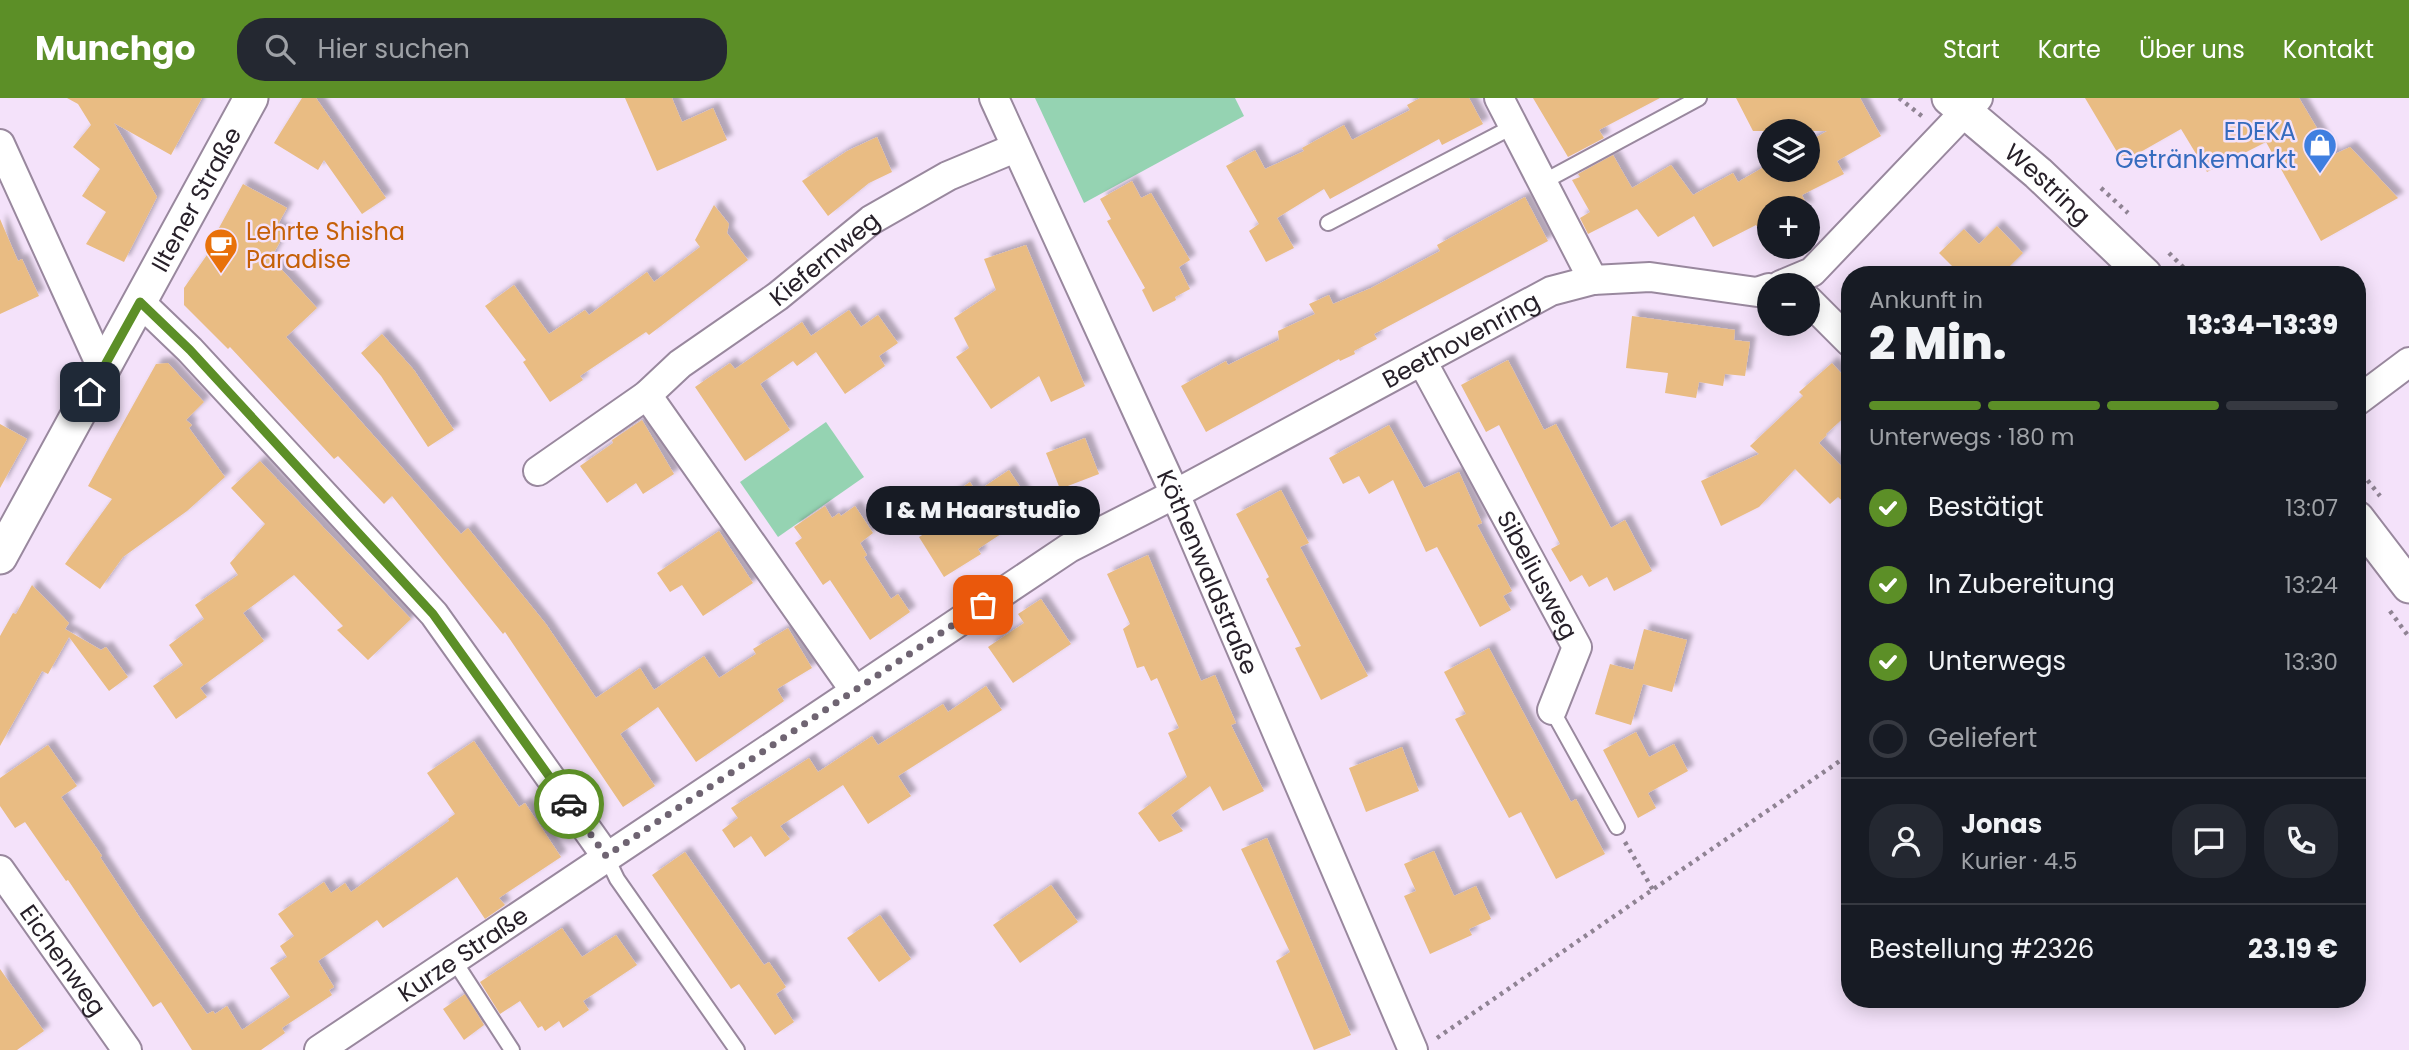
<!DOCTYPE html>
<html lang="de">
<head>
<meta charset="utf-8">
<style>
  :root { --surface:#171b24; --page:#242831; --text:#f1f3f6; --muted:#9ea1a6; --line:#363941; --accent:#5c8f27 }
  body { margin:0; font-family:Poppins,sans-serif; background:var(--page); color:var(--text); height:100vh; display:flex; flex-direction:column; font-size:26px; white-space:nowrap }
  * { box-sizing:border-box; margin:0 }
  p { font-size:23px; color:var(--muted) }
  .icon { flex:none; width:38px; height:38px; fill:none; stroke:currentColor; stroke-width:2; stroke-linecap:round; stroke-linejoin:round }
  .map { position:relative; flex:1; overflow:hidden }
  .side { position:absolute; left:1841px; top:168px; width:525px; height:742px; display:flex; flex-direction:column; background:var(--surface); border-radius:28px; box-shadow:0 4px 18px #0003 }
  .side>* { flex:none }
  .fabs { position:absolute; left:1757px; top:21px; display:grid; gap:14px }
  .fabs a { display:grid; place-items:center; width:63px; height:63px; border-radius:50%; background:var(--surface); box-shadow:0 4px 18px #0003; font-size:35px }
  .pin { position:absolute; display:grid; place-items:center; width:60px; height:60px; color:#fff; margin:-30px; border-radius:14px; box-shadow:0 4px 10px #0006 }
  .courier { position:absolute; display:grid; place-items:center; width:70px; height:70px; margin:-35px; border:5px solid #5c8f27; border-radius:50%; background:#fff; color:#222; box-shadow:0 2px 9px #0007 }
  .bubble { position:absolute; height:49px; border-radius:24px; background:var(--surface); box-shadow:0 4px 18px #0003; font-size:23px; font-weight:800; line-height:49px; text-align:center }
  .summary em { font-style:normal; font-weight:800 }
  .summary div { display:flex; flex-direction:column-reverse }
  .summary { display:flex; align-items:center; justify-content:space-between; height:119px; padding:0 28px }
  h1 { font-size:46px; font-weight:800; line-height:52px }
  .bar { display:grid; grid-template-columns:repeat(4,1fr); gap:10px 7px; align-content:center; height:84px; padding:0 28px }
  .bar i { height:9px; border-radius:5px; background:var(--line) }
  .bar .on { background:var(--accent) }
  .bar p { grid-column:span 4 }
  .line { display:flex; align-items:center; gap:18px; padding:0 28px; border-top:2px solid var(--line) }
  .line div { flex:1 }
  .round { display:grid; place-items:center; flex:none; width:74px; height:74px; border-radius:28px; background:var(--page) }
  ol { padding:0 28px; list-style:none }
  li { display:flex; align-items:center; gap:21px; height:77px }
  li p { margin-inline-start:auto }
  li .icon { padding:7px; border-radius:50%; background:var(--accent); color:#fff; stroke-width:4 }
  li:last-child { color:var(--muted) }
  li i { width:38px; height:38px; border:4px solid var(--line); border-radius:50% }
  header { display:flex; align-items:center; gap:42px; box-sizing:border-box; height:98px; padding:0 35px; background:var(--accent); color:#fff }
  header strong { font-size:33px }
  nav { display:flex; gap:38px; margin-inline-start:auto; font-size:24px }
  .search { width:490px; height:63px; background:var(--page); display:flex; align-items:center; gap:18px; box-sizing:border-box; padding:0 24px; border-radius:28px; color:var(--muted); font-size:26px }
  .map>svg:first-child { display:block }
</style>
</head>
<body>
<header>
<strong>Munchgo</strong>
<div class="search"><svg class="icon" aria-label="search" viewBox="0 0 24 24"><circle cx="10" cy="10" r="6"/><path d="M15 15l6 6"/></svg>Hier suchen</div>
<nav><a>Start</a><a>Karte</a><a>Über uns</a><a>Kontakt</a></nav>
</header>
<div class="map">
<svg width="2409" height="952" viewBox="0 0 2409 952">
  <defs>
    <filter id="shadow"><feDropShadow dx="6" dy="-6" stdDeviation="2" flood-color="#0004"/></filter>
  </defs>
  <rect width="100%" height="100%" fill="#f4e2fa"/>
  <g fill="#95d3b2">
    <path d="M1035 0H1235L1244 18 1084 105Z"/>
    <path d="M826 324 864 379 778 439 740 384Z"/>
  </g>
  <g fill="#e9bc83" filter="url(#shadow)">
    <path d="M67 0H202L171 57 114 25 157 99 124 164 86 146 106 114 82 98 100 71 73 49 91 27 78 6Z"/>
    <path d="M302 0H316L386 100 362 116 324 62 318 72 274 45Z"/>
    <path d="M625 0H672L682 24 713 10 727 42 657 73Z"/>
    <path d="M1420 0H1469L1483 26 1442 47 1439 41 1330 101 1324 91 1277 120 1294 150 1266 164 1249 133 1259 126 1226 68 1255 52 1265 71 1304 53 1302 50 1344 27 1352 42 1410 12 1407 7Z"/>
    <path d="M1533 0H1660L1599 32 1604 40 1568 59Z"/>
    <path d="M1736 0H1860L1881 38 1837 63 1844 76 1802 97 1808 110H1769V131L1761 135 1756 127 1713 149 1694 118 1658 139 1637 111 1588 136 1580 120 1590 114 1572 82 1580 79 1578 76 1613 57 1632 90 1671 67 1693 97 1733 75 1738 84 1769 66V72H1808V44L1827 33H1753Z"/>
    <path d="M2085 0H2299L2333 57 2350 49 2398 100 2321 143 2266 44 2207 74 2181 31 2123 64Z"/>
    <path d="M877 39 892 74 869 85 828 118 802 83 847 53Z"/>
    <path d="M1132 83 1141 100 1151 95 1190 162 1179 169 1190 191 1175 199 1176 202 1153 214 1142 192 1145 190 1107 123 1111 121 1100 101Z"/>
    <path d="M243 86 287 110 277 128 286 133 271 160 317 210 286 239 461 436 468 430 546 526 596 600 640 570 654 592 704 558 719 580 756 556 753 551 788 530 812 570 777 591 784 603 696 664 658 609 620 636 655 688 623 709 505 534 503 536 392 398 384 406 338 358 334 361 230 249 228 251 184 207V190L218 141 214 139Z"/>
    <path d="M1525 99 1548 143 1374 236 1377 241 1354 253 1355 256 1340 263 1339 261 1206 334 1181 288 1226 263 1228 267 1279 242 1278 233 1315 216 1309 206 1329 197 1333 206 1371 190 1440 153 1437 147Z"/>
    <path d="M714 107 729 126 727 135 748 162 649 237 646 234 580 278 583 282 550 304 523 264 526 262 485 208 514 187 549 236 585 212 589 217 647 174 654 184 700 149 695 142Z"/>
    <path d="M0 121 18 163 22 161 39 198 0 216Z"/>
    <path d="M1997 128 2023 155 2001 177H1961L1939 155 1964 131 1979 146Z"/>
    <path d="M1026 147 1085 288 1051 304 1039 278 991 311 956 259 969 250 954 220 996 192 984 161Z"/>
    <path d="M849 212 861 229 878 217 898 245 879 258 885 268 845 296 816 254 797 268 793 263 760 286 790 332 745 363 695 289 730 265 735 271 802 224 811 238Z"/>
    <path d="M1632 218 1735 232 1734 242 1750 244 1745 278 1725 276 1723 288 1699 284 1696 300 1665 295 1668 275 1626 270Z"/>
    <path d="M382 236 414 272 454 332 428 349 381 278 361 255Z"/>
    <path d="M1508 262 1544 332 1556 326 1611 430 1625 422 1652 473 1614 493 1607 479 1589 489 1582 477 1570 484 1551 451 1560 446 1499 327 1486 334 1461 287Z"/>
    <path d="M168 265 204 304 186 322 192 327 189 330 225 379 187 413 123 459 100 491 65 466 112 401 88 388 156 266Z"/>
    <path d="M1832 265 1850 285V314L1826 336 1827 337 1819 345 1850 377V410L1838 399 1830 406 1795 371 1759 409 1721 428 1701 383 1759 356 1750 348 1803 298 1799 294Z"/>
    <path d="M642 322 674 376 643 396 636 385 607 405 580 368 613 345 612 342Z"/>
    <path d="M0 326 27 341 0 390Z"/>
    <path d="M1389 327 1424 390 1459 374 1482 425 1477 427 1512 493 1503 498 1511 512 1480 529 1437 449 1426 454 1393 382 1369 396 1359 378 1343 386 1329 360Z"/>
    <path d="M1085 340 1099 376 1060 391 1046 355Z"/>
    <path d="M260 363 411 521 368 562 337 532 343 528 294 477 243 515 264 543 200 590 207 599 176 621 153 588 183 567 169 547 204 521 195 507 238 477 230 465 265 426 231 390Z"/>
    <path d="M1009 372 1036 413 978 451 981 456 944 479 919 439 954 417 945 401 970 384 976 394Z"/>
    <path d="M1281 392 1309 445 1300 449 1368 578 1321 602 1295 550 1301 548 1266 481 1269 479 1236 416Z"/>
    <path d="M825 408 832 420 839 415 841 418 855 408 873 435 860 445 867 457 864 459 891 501 898 496 910 514 870 542 830 482 823 487 795 445 802 440 794 429Z"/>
    <path d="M719 433 753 485 703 518 682 487 670 494 657 475Z"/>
    <path d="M1148 457 1201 583 1215 577 1236 625 1231 627 1264 693 1223 713 1210 688 1171 717 1183 733 1159 744 1138 715 1187 679 1168 635 1179 630 1157 580 1151 583 1144 568 1137 570 1123 531 1130 526 1107 476Z"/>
    <path d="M32 487 69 525 65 531 101 552 106 549 128 579 109 593 69 539 48 576 42 573 0 648V538L13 515 16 516Z"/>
    <path d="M1041 501 1071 546 1013 585 988 549 1024 525 1018 516Z"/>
    <path d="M1644 531 1687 542 1672 594 1643 586 1631 627 1595 616 1610 566 1633 572Z"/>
    <path d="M1489 550 1571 704 1576 701 1605 756 1556 781 1521 714 1509 720 1455 621 1466 616 1444 574Z"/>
    <path d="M986 588 1002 612 898 678 911 698 868 726 843 687 780 728 790 741 765 759 751 738 734 750 722 732 738 720 731 710 809 660 818 674 872 638 878 647 943 606 948 614Z"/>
    <path d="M1636 634 1649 659 1674 646 1688 673 1648 695 1656 710 1638 720 1603 652Z"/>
    <path d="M474 643 519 709 525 705 561 759 499 800 505 807 485 821 457 779 383 830 377 822 318 863 334 889 329 892 332 897 282 930 285 935 261 952H192L161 904 153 909 68 782 66 783 25 724 15 730 0 708V680L48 647 77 688 61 699 102 758 100 759 140 820 207 916 213 913 215 916 227 908 242 932 290 899 270 870 287 859 280 848 294 838 278 816 324 784 331 795 345 785 351 794 449 723 448 721 455 716 427 675Z"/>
    <path d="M1402 649 1419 693 1366 714 1349 670Z"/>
    <path d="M1267 740 1351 937 1314 952 1276 863 1290 854 1241 751Z"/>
    <path d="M1434 753 1454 798 1476 788 1491 821 1469 831 1472 837 1430 856 1404 798 1416 793 1404 766Z"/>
    <path d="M685 754 764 867 769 864 786 889 776 896 794 924 775 937 739 886 731 891 652 777Z"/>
    <path d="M1051 787 1078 824 1020 865 993 827Z"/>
    <path d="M880 817 911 861 879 884 847 840Z"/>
    <path d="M562 830 582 859 616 837 637 867 583 903 589 912 563 930 559 923 545 933 542 928 538 930 520 903 500 916 480 884Z"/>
    <path d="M0 871 44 933 17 952H0Z"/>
    <path d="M465 896 484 927 464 942 443 911Z"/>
  </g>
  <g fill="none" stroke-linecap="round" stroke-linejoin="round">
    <g stroke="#99889e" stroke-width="18">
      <g id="service">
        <path d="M1543 84 1699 0"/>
        <path d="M1328 125 1514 28"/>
        <path d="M1552 612 1617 729"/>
        <path d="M606 758 617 781 737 952"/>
        <path d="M453 861 512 952"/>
      </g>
    </g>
    <g stroke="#99889e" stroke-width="32">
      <g id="minor">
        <path id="s1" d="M994 0 1175 396 1413 952"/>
        <path d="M1499 0 1593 182"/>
        <path d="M0 46 102 270"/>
        <path d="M1781 187 1812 174 1978 0"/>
        <path d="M1808 202 1850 244"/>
        <path d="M140 204 190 252 434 516 606 758"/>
        <path id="s2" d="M1422 263 1577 549 1552 612"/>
        <path d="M647 297 855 593"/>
        <path d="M2357 303 2409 264"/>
        <path id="s3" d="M538 373 647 297 680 266 778 198 871 122 948 78 1015 50"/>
        <path id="s4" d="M0 772 127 952"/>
        <path id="s5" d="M319 952 1069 450 1175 396 1551 193 1593 182 1650 179 1757 194 1769 190"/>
      </g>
    </g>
    <g stroke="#99889e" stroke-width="37">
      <g id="tertiary">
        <path id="s6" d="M1949 0 2038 75 2145 177"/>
        <path d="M2357 420 2409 488"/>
        <path id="s7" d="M0 459 251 0"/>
      </g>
    </g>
    <g stroke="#8f8393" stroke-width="4.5" stroke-dasharray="3.5 5" stroke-linecap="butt">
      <path d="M1899 0 1923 19"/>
      <path d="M2101 90 2128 115"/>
      <path d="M2169 155 2191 177"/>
      <path d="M2357 369 2380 398"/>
      <path d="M2390 513 2409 539"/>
      <path d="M1625 744 1653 792"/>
      <path d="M1437 940 1850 656"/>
    </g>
    <use href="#service" stroke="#fff" stroke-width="14"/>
    <use href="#minor" stroke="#fff" stroke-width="28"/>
    <use href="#tertiary" stroke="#fff" stroke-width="33"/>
  </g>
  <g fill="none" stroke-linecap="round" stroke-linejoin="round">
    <path stroke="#6f6472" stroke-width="7" stroke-dasharray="0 12.6" d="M569 706 606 758 983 507"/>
    <path stroke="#5c8f27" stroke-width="9" d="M90 294 140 204 190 252 433 516 569 706"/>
  </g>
  <defs>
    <g id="shop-pin" transform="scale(1.75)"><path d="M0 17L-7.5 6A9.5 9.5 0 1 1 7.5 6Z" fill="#3f7fe0" stroke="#f4e2fa"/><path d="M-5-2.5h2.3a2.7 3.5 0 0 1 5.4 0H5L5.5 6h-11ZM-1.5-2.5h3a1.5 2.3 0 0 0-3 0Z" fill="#fff"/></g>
    <g id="cafe-pin" transform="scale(1.75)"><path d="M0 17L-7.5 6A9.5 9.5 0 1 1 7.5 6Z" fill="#e8710a" stroke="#f4e2fa"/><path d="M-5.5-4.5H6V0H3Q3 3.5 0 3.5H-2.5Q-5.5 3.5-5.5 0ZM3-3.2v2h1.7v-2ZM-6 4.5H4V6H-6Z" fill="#fff"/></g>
  </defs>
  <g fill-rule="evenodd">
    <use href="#shop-pin" x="2320" y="47"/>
    <use href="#cafe-pin" x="221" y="147"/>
  </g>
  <g text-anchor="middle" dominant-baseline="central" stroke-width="5" stroke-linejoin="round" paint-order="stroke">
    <g font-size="24" fill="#366cbe" stroke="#f4e2fa" text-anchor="end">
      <text x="2296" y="33">EDEKA<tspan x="2296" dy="28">Getränkemarkt</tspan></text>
    </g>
    <g font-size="24" fill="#272029" stroke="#f4e2fa">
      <text stroke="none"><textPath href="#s6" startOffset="131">Westring</textPath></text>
      <text stroke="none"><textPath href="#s7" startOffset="408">Iltener Straße</textPath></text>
      <text stroke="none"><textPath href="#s3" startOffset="357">Kiefernweg</textPath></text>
      <text stroke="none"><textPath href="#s5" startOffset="1346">Beethovenring</textPath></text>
      <text stroke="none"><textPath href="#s1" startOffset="520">Köthenwaldstraße</textPath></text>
      <text stroke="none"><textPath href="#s2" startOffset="243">Sibeliusweg</textPath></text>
      <text stroke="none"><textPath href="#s5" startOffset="173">Kurze Straße</textPath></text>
      <text stroke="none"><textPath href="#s4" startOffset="110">Eichenweg</textPath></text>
    </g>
    <g font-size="24" fill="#c56008" stroke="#f4e2fa" text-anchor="start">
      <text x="246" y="133">Lehrte Shisha<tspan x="246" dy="28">Paradise</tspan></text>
    </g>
  </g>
</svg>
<div class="fabs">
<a><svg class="icon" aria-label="layers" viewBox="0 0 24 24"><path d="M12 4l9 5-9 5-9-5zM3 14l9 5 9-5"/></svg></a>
<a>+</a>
<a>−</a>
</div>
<div class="pin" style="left:983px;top:507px;background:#ea580c"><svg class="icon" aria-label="bag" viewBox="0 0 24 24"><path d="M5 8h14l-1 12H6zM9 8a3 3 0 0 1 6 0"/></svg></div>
<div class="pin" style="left:90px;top:294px;background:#1f2937"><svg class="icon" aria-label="home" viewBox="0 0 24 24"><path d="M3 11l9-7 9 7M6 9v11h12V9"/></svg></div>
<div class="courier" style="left:569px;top:706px"><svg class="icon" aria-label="car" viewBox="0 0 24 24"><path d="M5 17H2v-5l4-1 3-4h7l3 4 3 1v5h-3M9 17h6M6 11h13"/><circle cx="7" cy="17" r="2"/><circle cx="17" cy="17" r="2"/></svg></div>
<div class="bubble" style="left:866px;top:388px;width:234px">I &amp; M Haarstudio</div>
<section class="side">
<div class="summary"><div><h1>2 Min.</h1><p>Ankunft in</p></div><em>13:34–13:39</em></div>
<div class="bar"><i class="on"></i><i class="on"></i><i class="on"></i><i></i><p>Unterwegs · 180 m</p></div>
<ol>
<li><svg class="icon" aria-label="check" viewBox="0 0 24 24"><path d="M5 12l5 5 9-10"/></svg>Bestätigt<p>13:07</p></li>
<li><svg class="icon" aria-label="check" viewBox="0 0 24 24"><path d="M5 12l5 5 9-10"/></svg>In Zubereitung<p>13:24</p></li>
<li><svg class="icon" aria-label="check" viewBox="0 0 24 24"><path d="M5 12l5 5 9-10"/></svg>Unterwegs<p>13:30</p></li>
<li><i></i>Geliefert</li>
</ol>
<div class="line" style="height:126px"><a class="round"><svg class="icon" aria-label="person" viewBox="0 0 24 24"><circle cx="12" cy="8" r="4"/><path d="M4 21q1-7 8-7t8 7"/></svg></a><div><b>Jonas</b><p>Kurier · 4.5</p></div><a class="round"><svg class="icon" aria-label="chat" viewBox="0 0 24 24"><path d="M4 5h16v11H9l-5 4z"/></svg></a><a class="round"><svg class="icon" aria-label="phone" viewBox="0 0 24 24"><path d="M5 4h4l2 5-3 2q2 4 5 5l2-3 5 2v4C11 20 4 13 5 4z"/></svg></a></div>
<div class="line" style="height:91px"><div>Bestellung #2326</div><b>23.19 €</b></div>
</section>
</div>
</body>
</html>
